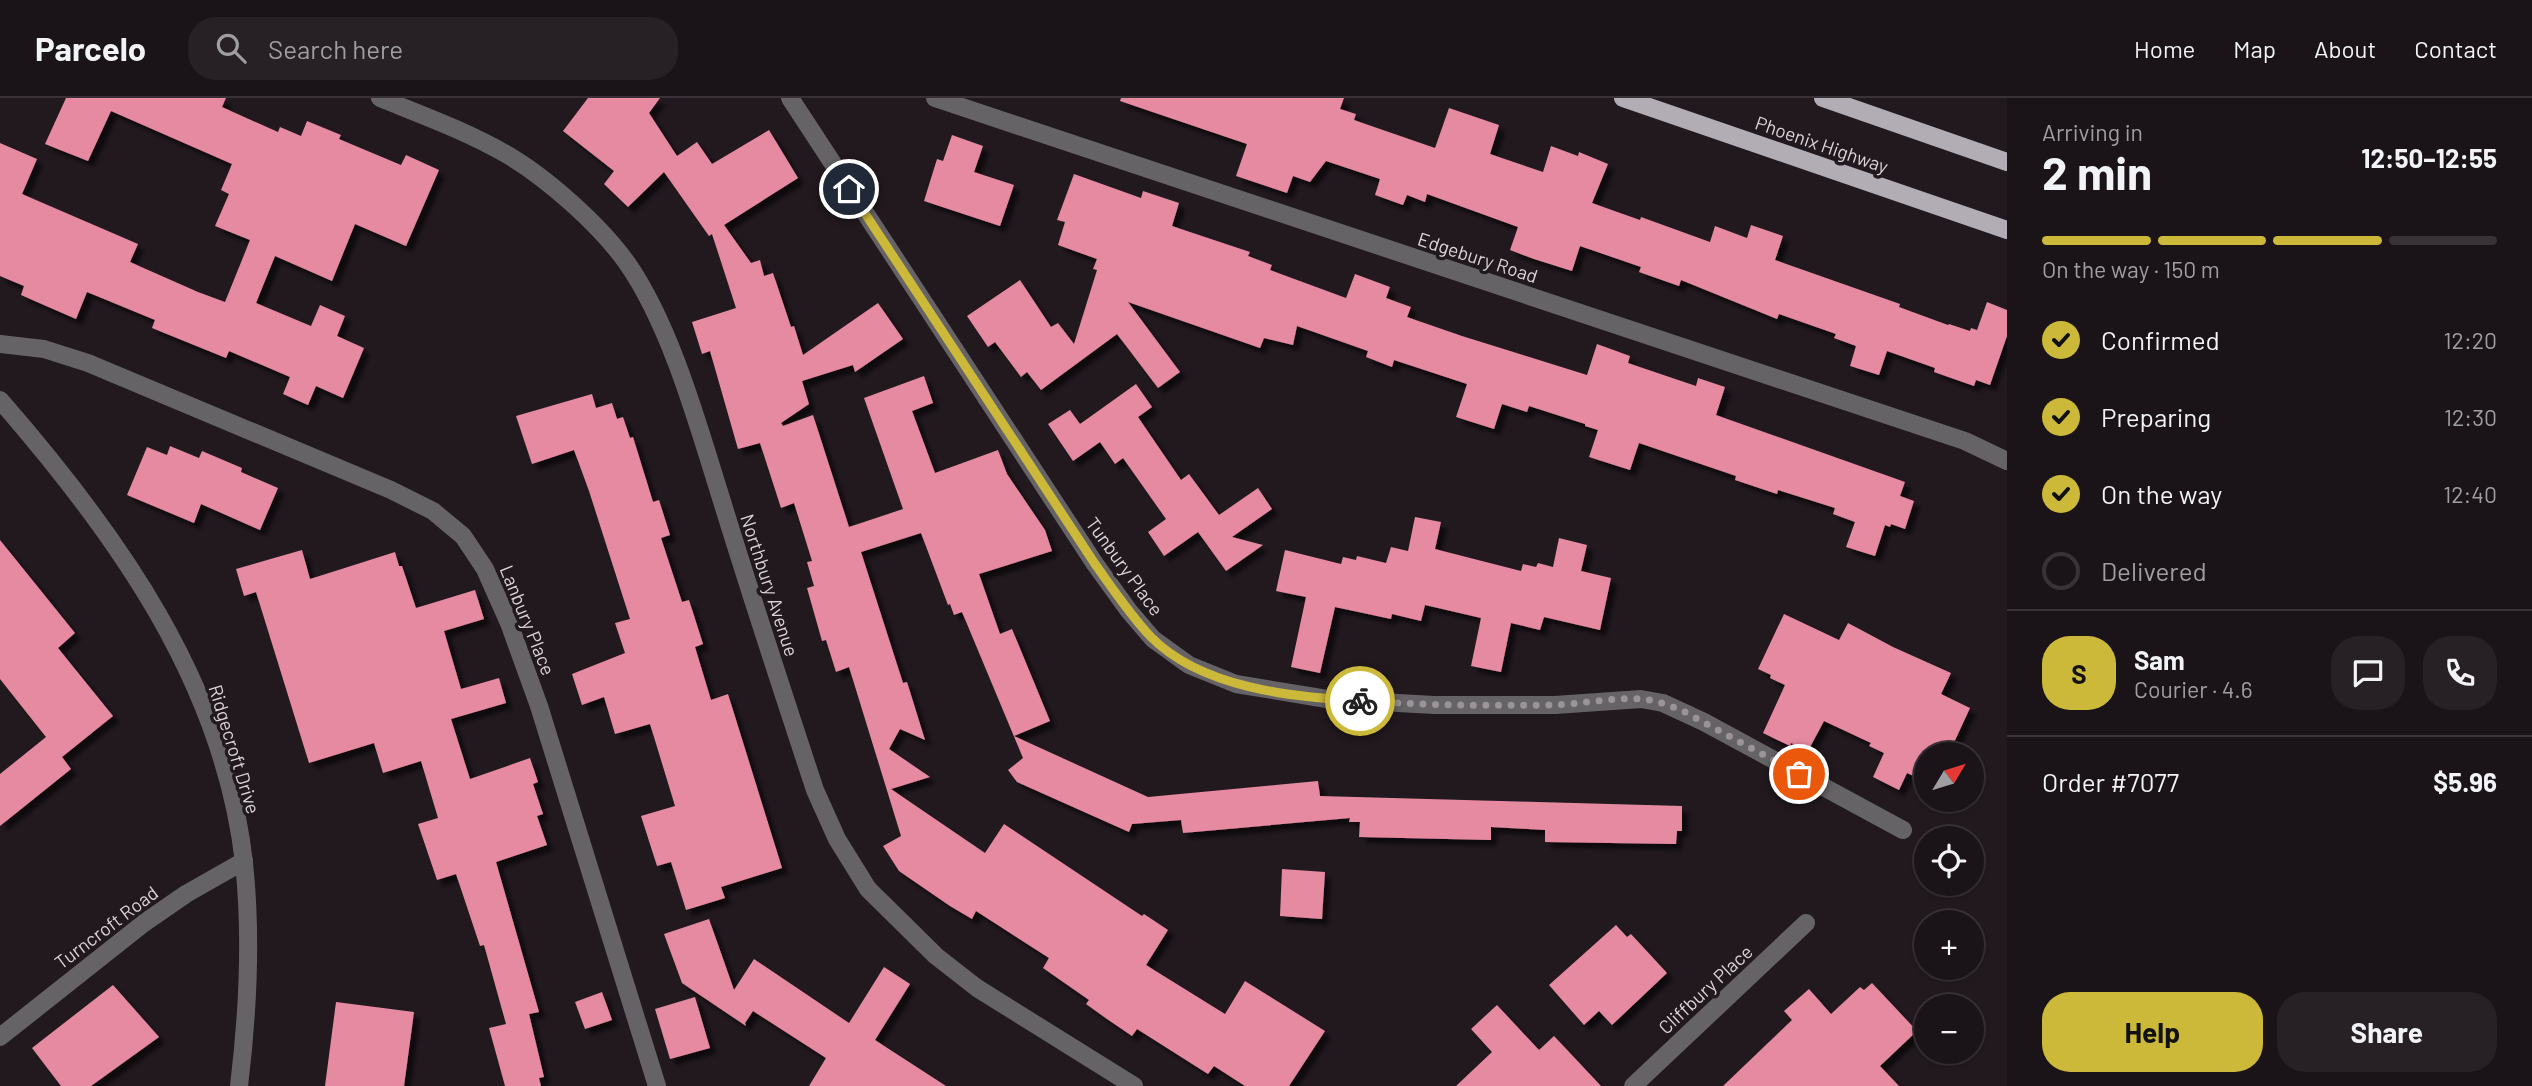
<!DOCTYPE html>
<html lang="en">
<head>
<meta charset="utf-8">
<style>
  :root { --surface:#1a1317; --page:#272024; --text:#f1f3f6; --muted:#9f9ea1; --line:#383236; --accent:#ccb939 }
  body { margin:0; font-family:Barlow,sans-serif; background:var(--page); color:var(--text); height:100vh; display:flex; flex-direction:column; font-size:26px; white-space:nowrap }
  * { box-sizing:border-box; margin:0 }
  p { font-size:23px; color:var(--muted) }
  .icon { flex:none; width:38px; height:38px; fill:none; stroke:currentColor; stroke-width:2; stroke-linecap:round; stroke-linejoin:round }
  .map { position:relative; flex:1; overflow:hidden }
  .side { display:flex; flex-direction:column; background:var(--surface); width:525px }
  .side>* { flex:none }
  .needle { width:46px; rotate:52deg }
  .fabs { position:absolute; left:1914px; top:644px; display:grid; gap:14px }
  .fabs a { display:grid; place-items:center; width:70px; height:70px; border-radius:50%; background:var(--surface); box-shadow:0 2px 5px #0004,0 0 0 2px var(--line); font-size:35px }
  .pin { position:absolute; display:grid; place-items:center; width:60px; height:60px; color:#fff; margin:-30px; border:4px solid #fff; border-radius:50%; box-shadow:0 2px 7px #0007 }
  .courier { position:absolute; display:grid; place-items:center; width:70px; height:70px; margin:-35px; border:5px solid #ccb939; border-radius:50%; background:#fff; color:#222; box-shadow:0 2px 9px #0007 }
  .overview em { font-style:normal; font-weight:700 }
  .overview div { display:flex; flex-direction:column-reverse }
  .overview { display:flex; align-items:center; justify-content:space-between; height:119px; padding:0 35px }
  h1 { font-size:46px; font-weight:700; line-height:52px }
  .bar { display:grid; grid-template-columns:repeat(4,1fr); gap:10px 7px; align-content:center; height:84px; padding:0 35px }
  .bar i { height:9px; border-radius:5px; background:var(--line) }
  .bar .active { background:var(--accent) }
  .bar p { grid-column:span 4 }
  .line { display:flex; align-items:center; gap:18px; padding:0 35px; border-top:2px solid var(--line) }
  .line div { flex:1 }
  .round { display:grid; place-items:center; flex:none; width:74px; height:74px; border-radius:28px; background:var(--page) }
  ol { padding:0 35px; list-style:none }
  li { display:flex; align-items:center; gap:21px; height:77px }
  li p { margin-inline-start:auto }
  li .icon { padding:7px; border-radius:50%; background:var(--accent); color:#111; stroke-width:4 }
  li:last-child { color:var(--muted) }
  li i { width:38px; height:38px; border:4px solid var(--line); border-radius:50% }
  .cta { display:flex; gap:14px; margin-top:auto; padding:14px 35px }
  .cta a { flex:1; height:80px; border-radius:28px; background:var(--accent); color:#111; font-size:28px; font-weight:700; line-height:80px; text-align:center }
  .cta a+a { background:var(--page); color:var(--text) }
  header { display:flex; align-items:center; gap:42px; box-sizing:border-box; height:98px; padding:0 35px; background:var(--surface); border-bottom:2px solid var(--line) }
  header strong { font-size:33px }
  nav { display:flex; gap:38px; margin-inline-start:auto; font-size:24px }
  .search { width:490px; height:63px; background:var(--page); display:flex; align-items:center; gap:18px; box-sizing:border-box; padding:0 24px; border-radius:28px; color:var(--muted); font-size:26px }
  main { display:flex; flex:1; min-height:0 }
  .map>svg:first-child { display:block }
</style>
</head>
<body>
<header>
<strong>Parcelo</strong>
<div class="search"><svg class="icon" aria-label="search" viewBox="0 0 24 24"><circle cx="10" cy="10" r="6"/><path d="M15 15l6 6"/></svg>Search here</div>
<nav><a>Home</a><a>Map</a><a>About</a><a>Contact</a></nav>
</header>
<main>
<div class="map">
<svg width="2007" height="988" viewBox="0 0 2007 988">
  <defs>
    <filter id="shadow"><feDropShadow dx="6" dy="6" stdDeviation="2" flood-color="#0009"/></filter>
  </defs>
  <rect width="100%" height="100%" fill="#22191f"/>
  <g fill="#e68aa1" filter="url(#shadow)">
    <path d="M66 0H226L222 9 278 34 280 29 301 38 307 23 341 37 339 41 401 67 406 57 439 72 406 148 355 126 332 183 275 158 256 205 311 228 320 207 345 218 337 238 364 250 343 300 316 288 308 307 283 296 290 279 229 253 226 260 152 230 155 222 87 194 76 221 21 197 24 188 0 178V45L37 61 22 96 138 146 130 164 198 194 225 204 250 142 215 128 229 96 221 92 232 66 111 13 88 63 45 46Z"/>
    <path d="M588 0H660L649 15 677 58 697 44 712 66 769 32 798 80 724 127 751 165 760 162 764 178 773 175 791 229 794 228 803 257 878 205 903 241 855 274 853 267 802 283 809 306 781 325 783 328 813 317 849 429 903 411 864 300 924 278 933 305 912 313 935 375 998 352 1007 376 1045 432 1052 453 979 476 1000 536 1012 531 1050 623 1014 638 1148 699 1318 683 1320 698 1682 708V733H1677L1676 746 1545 744V732L1491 729V742L1359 739 1360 724H1349L1350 720 1183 735 1181 722 1132 726 1129 734 1017 684 1008 672 1023 660 962 514 954 517 950 506 948 507 921 435 861 454 903 585 907 584 925 642 900 631 889 651 930 679 891 691 985 755 1004 726 1142 818 1144 816 1168 832 1146 867 1225 916 1245 883 1325 933 1289 988H1245L1214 968 1208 976 1137 931 1132 938 1107 921 1086 906 1089 902 1043 870 1049 860 976 813 972 821 950 808 899 773 883 748 901 738 849 569 836 574 826 542 822 543 807 490 814 488 807 464 812 463 794 405 781 410 760 345 738 351 710 253 702 256 692 224 736 210 712 136 709 138 664 74 628 109 604 86 614 73 563 33Z"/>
    <path d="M1121 0H1344L1340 11 1356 16 1354 22 1435 50 1449 10 1499 27 1490 56 1543 74 1551 48 1578 58 1579 54 1608 66 1592 105 1640 122 1641 119 1710 144 1715 128 1747 140 1751 127 1783 138 1775 162 1900 206 1899 209 1948 227 1949 226 1970 233 1971 230 1977 232 1987 204 2007 212V238L1990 287 1976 282 1974 288 1934 274 1935 270 1887 253 1879 277 1850 268 1856 248 1834 240 1836 236 1779 216 1777 221 1681 182 1679 188 1639 174 1641 169 1580 148 1572 173 1534 161 1510 152 1518 129 1427 96 1425 104 1407 97 1403 107 1375 97 1380 81 1326 63 1310 84 1293 78 1287 95 1236 78 1247 46 1120 3Z"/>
    <path d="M952 37 983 48 974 74 1014 87 1000 128 924 103 937 61 943 63Z"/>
    <path d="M1074 76 1141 100 1143 93 1179 105 1172 128 1250 154 1248 158 1272 167 1270 172 1346 200 1355 176 1390 189 1386 200 1411 209 1407 219 1462 238 1587 277 1597 246 1630 258 1628 265 1696 288 1698 280 1725 289 1716 317 1905 384 1900 398 1914 403 1905 431 1891 426 1890 429 1885 427 1875 458 1846 449 1855 424 1833 416 1835 410 1778 392 1777 396 1735 382 1736 378 1639 345 1630 372 1589 359 1598 332 1585 328V326L1529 308 1527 314 1502 306 1494 331 1456 319 1467 286 1394 262 1392 269 1366 259 1368 253 1297 228 1293 247 1264 240 1260 250 1128 204 1180 274 1158 290 1117 236 1041 292 1027 274 1021 279 995 244 988 249 967 218 1020 182 1051 229 1058 225 1074 246 1097 172 1093 171 1097 161 1058 147 1065 124 1057 122Z"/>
    <path d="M1136 286 1152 309 1138 319 1181 382 1189 376 1219 417 1258 390 1272 411 1232 439 1263 447 1226 473 1198 434 1164 458 1148 434 1166 421 1123 360 1115 366 1100 344 1073 363 1048 326 1070 312 1080 326Z"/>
    <path d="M592 296 596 310 612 305 617 321 623 319 630 340 633 339 653 404 659 402 670 437 661 440 682 504 689 502 703 546 695 549 711 602 728 596 782 770 721 789 725 800 686 812 671 764 657 768 641 718 675 708 650 626 615 636 604 599 582 607 572 576 625 555 615 525 630 521 589 393 574 352 532 366 516 318Z"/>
    <path d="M170 348 199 360 202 353 242 370 241 374 278 390 260 432 201 406 194 425 127 397 147 349 167 357Z"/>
    <path d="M1415 419 1441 424 1435 451 1521 473 1523 466 1536 469 1538 465 1553 469 1559 440 1587 447 1581 473 1611 480 1600 532 1544 519 1540 532 1511 525 1501 574 1471 568 1481 520 1425 507 1421 523 1392 516 1391 521 1335 509 1320 575 1291 569 1306 499 1276 493 1285 452 1341 466 1343 459 1356 462 1357 458 1386 465 1391 449 1408 453Z"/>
    <path d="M0 442 75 535 58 550 113 618 62 659 71 671 0 728V676L46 639 0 581Z"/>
    <path d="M302 452 310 481 395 454 399 468H402L416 510 475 492 484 521 444 533 461 591 499 580 506 605 451 621 470 681 530 660 538 684 533 686 543 716 537 718 547 747 496 764 539 914 529 916 544 979 539 980 541 988H505L489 930 506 926 484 847 480 848 456 776 437 782 418 726 438 720 421 663 383 675 374 645 309 665 256 494 244 498 236 471Z"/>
    <path d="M1784 516 1839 542 1848 525 1893 549 1951 575 1941 596 1970 610 1951 651 1961 656H1927V684L1907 675 1899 692 1873 679 1884 655 1869 648 1871 645 1824 623 1808 653 1791 645 1790 648 1763 635 1785 587 1770 580 1771 577 1758 571Z"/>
    <path d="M1282 771 1325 774 1322 821 1280 818Z"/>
    <path d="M709 821 734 892 754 861 849 925 884 869 910 886 875 942 946 988H809L826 960 753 913 745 925 746 928 682 885 664 836Z"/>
    <path d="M1616 827 1627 839 1631 836 1667 875 1612 927 1599 913 1584 927 1549 887Z"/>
    <path d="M1872 885 1917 933 1880 968 1899 988H1723L1792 922 1784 913 1809 891 1831 916 1860 889 1864 892Z"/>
    <path d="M113 887 159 939 91 988H61L32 950Z"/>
    <path d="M602 894 612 922 585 931 575 904Z"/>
    <path d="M695 899 710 950 670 961 655 911Z"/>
    <path d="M336 904 414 914 404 988H325Z"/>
    <path d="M1497 907 1539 952 1554 938 1601 988H1456L1492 954 1471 931Z"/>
  </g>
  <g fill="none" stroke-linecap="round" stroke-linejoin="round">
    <g stroke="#666367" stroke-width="18">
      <path d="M380 0C422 17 466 33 506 56 546 79 600 127 627 165 671 228 698 327 721 400 751 498 783 595 815 692L837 741 868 791 936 858 977 890 1134 988"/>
      <path d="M790 0 1095 466 1129 513 1153 541 1189 567 1236 586 1327 601 1434 607H1555L1641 601 1663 605 1704 624 1903 732"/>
      <path d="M935 0 1965 343 2007 363"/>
      <path d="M0 246 44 251 88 265 391 392 433 413 463 438 485 471 509 525 539 608 657 988"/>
      <path d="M0 302C116 435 224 585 244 765 252 840 248 914 239 988"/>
      <path d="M0 939 144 825 186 796 244 763"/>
      <path d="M1633 988 1806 825"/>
    </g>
    <g stroke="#b2acb5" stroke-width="18">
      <path d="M1623 0 2007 132"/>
      <path d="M1823 0 2007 64"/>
    </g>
  </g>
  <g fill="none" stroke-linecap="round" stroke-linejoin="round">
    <path stroke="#9a9397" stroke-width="7" stroke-dasharray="0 12.6" d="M1360 603C1424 607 1487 608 1552 607 1581 606 1613 599 1642 601 1657 602 1670 608 1683 613L1799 676"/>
    <path stroke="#ccb939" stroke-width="9" d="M849 91 1095 466C1113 491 1130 517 1151 539 1201 590 1292 599 1360 603"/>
  </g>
  <g text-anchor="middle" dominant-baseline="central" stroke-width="7" stroke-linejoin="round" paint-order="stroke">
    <g font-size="19" fill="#dad4d7" stroke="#22191f">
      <text transform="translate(1822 46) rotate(19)">Phoenix Highway</text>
      <text transform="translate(1478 159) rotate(18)">Edgebury Road</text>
      <text transform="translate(1125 468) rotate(54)">Tunbury Place</text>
      <text transform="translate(770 487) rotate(72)">Northbury Avenue</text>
      <text transform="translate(528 522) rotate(68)">Lanbury Place</text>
      <text transform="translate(235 651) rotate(73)">Ridgecroft Drive</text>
      <text transform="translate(106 829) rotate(-37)">Turncroft Road</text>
      <text transform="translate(1705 891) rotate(-43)">Cliffbury Place</text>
    </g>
  </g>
</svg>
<div class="fabs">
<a><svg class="needle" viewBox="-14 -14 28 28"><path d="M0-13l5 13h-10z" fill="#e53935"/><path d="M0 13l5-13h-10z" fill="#9f9ea1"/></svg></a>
<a><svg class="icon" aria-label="locate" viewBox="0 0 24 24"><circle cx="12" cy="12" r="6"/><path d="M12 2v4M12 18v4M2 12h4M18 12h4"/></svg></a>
<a>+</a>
<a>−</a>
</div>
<div class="pin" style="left:1799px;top:676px;background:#ea580c"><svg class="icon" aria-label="bag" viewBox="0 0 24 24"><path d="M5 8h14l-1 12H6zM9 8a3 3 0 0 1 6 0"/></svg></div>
<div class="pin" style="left:849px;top:91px;background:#1f2937"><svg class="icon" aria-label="home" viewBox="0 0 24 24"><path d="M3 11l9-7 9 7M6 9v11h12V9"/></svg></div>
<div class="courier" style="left:1360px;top:603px"><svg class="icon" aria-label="bike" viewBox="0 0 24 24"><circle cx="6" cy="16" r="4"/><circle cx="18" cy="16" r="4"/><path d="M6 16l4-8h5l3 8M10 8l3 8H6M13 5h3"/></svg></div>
</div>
<section class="side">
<div class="overview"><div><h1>2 min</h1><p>Arriving in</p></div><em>12:50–12:55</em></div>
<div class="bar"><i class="active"></i><i class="active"></i><i class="active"></i><i></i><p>On the way · 150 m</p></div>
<ol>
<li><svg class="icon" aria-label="check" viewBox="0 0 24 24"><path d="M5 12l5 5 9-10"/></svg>Confirmed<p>12:20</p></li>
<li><svg class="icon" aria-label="check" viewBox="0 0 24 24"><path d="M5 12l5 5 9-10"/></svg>Preparing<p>12:30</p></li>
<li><svg class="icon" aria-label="check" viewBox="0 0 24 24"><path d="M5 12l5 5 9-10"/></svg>On the way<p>12:40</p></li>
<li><i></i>Delivered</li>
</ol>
<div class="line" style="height:126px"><b class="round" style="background:var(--accent);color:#111">S</b><div><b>Sam</b><p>Courier · 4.6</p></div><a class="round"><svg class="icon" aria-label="chat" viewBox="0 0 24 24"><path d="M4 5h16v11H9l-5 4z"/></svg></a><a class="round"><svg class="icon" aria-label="phone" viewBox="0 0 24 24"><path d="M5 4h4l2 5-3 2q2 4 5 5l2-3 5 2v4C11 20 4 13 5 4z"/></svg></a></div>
<div class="line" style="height:91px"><div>Order #7077</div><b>$5.96</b></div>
<div class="cta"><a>Help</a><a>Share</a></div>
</section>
</main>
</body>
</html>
